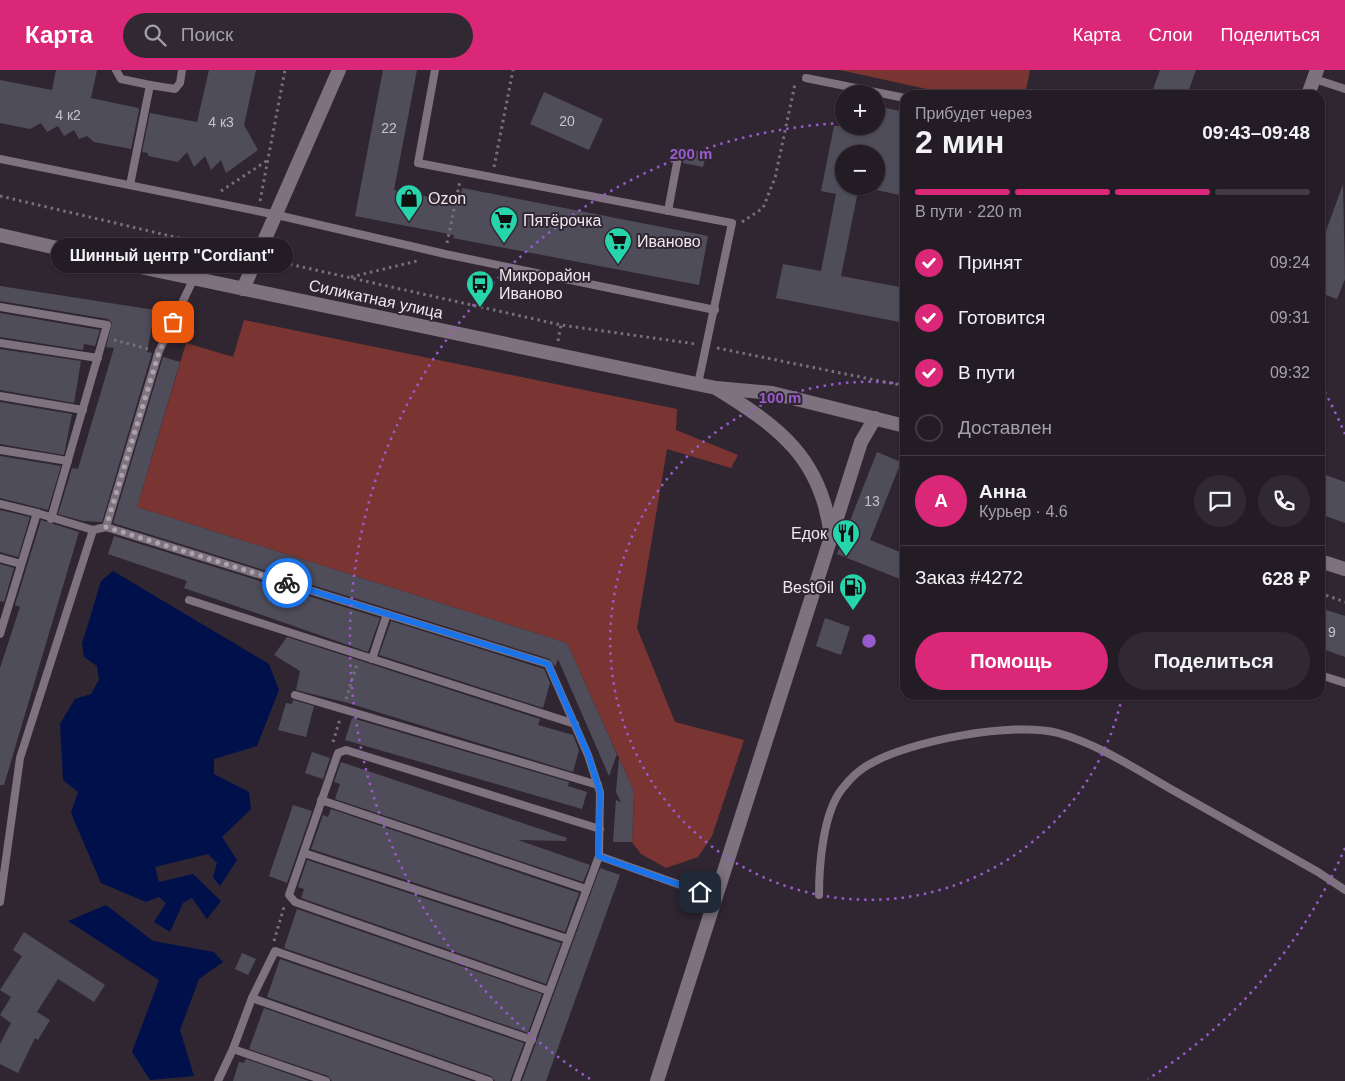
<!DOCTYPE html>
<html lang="ru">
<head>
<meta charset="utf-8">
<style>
  :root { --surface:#241c25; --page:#302932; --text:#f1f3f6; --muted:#a3a1a7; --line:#413a42; --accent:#db2777 }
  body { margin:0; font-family:Arial,sans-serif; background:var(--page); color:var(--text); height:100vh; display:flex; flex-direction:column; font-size:19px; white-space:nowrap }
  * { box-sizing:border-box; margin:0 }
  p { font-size:16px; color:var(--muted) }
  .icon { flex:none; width:28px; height:28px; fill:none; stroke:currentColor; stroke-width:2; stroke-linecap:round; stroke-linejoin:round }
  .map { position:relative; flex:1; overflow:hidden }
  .details { position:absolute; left:900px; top:20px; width:425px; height:610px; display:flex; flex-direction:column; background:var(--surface); border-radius:15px; box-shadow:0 1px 4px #0004,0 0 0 1px var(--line) }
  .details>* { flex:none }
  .tools { position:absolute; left:835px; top:15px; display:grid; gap:10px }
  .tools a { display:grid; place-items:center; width:50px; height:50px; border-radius:50%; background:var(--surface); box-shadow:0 1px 4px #0004,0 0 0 1px var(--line); font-size:25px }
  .pin { position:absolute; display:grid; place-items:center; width:42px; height:42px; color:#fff; margin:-21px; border-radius:10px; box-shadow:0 2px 8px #0006 }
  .courier { position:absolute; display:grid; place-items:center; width:50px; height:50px; margin:-25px; border:4px solid #1a73e8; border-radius:50%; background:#fff; color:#222; box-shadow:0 1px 6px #0007 }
  .bubble { position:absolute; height:35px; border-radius:18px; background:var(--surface); box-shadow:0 1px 4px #0004,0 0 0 1px var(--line); font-size:16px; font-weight:600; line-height:35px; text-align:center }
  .overview em { font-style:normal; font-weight:600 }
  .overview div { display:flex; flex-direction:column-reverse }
  .overview { display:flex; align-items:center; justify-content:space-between; height:85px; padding:0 15px }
  h1 { font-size:32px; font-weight:600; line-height:38px }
  .bar { display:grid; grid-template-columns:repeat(4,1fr); gap:8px 5px; align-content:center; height:60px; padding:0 15px }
  .bar i { height:6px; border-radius:4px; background:var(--line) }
  .bar .current { background:var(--accent) }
  .bar p { grid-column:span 4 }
  .line { display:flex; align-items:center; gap:12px; padding:0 15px; border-top:1px solid var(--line) }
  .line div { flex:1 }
  .round { display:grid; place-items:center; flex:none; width:52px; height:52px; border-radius:26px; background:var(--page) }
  ol { padding:0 15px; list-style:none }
  li { display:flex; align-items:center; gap:15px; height:55px }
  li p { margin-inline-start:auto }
  li .icon { padding:5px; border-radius:50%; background:var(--accent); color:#fff; stroke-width:4 }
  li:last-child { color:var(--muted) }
  li i { width:28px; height:28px; border:2px solid var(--line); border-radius:50% }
  .button { display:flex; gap:10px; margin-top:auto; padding:10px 15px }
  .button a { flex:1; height:58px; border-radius:30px; background:var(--accent); color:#fff; font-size:20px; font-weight:600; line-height:58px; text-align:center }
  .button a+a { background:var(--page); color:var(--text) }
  header { display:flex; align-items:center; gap:30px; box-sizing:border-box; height:70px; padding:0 25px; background:var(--accent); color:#fff }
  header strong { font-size:24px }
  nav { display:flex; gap:28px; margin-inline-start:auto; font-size:18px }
  .search { width:350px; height:45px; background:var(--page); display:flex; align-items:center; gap:12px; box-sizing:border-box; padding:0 18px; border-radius:28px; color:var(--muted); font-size:19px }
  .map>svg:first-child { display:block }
</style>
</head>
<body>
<header>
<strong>Карта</strong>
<div class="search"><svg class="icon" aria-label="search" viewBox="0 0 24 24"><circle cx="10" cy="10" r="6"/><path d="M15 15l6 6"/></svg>Поиск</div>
<nav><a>Карта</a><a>Слои</a><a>Поделиться</a></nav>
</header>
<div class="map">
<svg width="1345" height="1011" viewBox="0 0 1345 1011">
  <rect width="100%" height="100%" fill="#302631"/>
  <g fill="#7a3532">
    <path d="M840 0H1030L1025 25H954Z"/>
    <path d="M244 250 677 339 676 360 738 385 731 398 667 379 637 558 675 652 744 670 712 766 698 787 666 798 641 784 632 772 634 721 567 573 137 437 186 273 233 287Z"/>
  </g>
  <g fill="#00104b">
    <path d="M113 501 269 594 279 620 257 676 214 689V704L249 722 251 739 222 767 237 790 220 816 213 807 217 793 208 784 155 797 159 812 193 804 221 831 207 849 192 828 183 833 170 862 154 852 166 833 159 827 146 832 101 813 71 743 78 722 63 710 60 654 75 629 91 624 99 610 97 596 84 587 82 574 101 511Z"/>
    <path d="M106 835 153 871 214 882 223 892 199 909 180 960 194 1006 150 1010 132 982 159 910 68 851Z"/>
  </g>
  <g fill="#504d5b">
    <path d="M56 0H97L91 28 138 38 139 40 131 79 94 72 87 66 79 69 74 60 64 66 58 56 47 62 41 53 30 59 0 53V10L52 20Z"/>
    <path d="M209 0H256L244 55 258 80 226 103 221 90 211 100 205 86 194 97 187 82 178 92 148 86V83L142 82 150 43 197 52Z"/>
    <path d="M383 0H417L394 120 460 133 462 118 708 166 699 215 453 168 454 165 355 146Z"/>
    <path d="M1160 0H1196L1187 25H1151Z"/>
    <path d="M544 22 603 49 589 80 530 54Z"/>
    <path d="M876 36 905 42V126L876 120V84H844V116H859L841 206 905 218V253L776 228 783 194 821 201 836 124 821 121 834 56H876Z"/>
    <path d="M684 78 707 83 703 97 683 93Z"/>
    <path d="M1343 114 1345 209 1337 229 1320 223V178Z"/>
    <path d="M0 216 155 240 147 282 152 283 102 452 83 451 58 444 72 398 78 399 114 278 106 277 112 253 108 249 0 231Z"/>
    <path d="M0 243 100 260 95 276 84 274 83 280 0 267Z"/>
    <path d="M0 279 81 291 74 333 0 320Z"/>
    <path d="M163 287 180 292 137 437 567 573 617 684 609 706 558 589 555 597 550 589 113 453Z"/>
    <path d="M0 332 72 344 64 385 0 374Z"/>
    <path d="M877 382 901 392 870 470 905 484V511L837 484Z"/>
    <path d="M0 386 61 396 48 440 0 428Z"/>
    <path d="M1323 404 1345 412V453L1320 444V413Z"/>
    <path d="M0 440 30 447 18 487 0 482Z"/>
    <path d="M41 450 79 462 4 715H0V598L20 537 15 535Z"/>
    <path d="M114 466 380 548 368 582 184 518 187 511 108 484Z"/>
    <path d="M0 494 14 498 4 532 0 531Z"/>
    <path d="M1320 538 1345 546V587L1320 578Z"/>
    <path d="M825 548 850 557 841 585 816 576Z"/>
    <path d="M391 551 544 599 550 613 543 638 379 585Z"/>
    <path d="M287 567 540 649 538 655 573 665 579 680 573 702 348 633 296 620 300 601 274 585Z"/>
    <path d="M293 630 314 636 306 667 278 660 286 633 292 634Z"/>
    <path d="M352 648 569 712 568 716 587 722 582 739 345 670Z"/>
    <path d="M312 682 330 688 323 709 305 703Z"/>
    <path d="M619 688 634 721 632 772H613L616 730 621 732 616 722Z"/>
    <path d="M341 692 567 768 566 771 518 770 590 795 583 812 335 729 340 714 334 712Z"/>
    <path d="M293 735 312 741 287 813 269 806Z"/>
    <path d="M331 739 579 823 565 862 311 779 323 745 328 747Z"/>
    <path d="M307 790 561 873 546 914 301 828 304 819 298 817Z"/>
    <path d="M600 798 620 805 546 1011H522Z"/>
    <path d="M297 839 542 924 528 963 284 878Z"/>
    <path d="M24 862 105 915 94 932 58 909 37 942 50 950 38 970 35 968 18 1003 0 994V974L11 953 0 945 11 927 0 920 22 886 13 880Z"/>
    <path d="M242 883 256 889 248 905 235 899Z"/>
    <path d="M280 889 524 973 510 1011H495L491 1006 267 927Z"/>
    <path d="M264 938 472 1011H332L328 1006 249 979Z"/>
    <path d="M246 989 309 1011H233L239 992 244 993Z"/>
  </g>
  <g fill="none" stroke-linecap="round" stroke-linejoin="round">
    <g stroke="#786f78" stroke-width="3" stroke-dasharray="2.5 4" stroke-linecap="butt">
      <path d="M494 97 513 0"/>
      <path d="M221 121 268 90"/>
      <path d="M0 126 243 183"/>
      <path d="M260 131 285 0"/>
      <path d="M742 152 763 138 775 108 795 14"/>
      <path d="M447 173 460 111"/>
      <path d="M271 190 561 255 696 274"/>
      <path d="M351 207 417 191"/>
      <path d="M114 270 149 279"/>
      <path d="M558 271 561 255"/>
      <path d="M717 278 905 316"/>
      <path d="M1320 523 1345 532"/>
      <path d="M346 629 357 594"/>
      <path d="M333 672 340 649"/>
      <path d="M274 871 284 837"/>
    </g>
    <g stroke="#7e727f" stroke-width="8">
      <path d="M116 0 121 9 150 15 130 115"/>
      <path d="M435 0 418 93 732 153 698 314"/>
      <path d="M806 8 905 28"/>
      <path d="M1315 9 1345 19"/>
      <path d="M150 15 175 19 180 13 182 0"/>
      <path d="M0 89 277 145 445 184 715 240"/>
      <path d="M668 141 679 82"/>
      <path d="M0 237 107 255 51 449"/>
      <path d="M0 273 98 288"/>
      <path d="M0 326 83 340"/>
      <path d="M0 380 68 391"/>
      <path d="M0 434 37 443"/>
      <path d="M106 457 548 594 588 685 600 722 599 786 717 828"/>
      <path d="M0 488 21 494"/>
      <path d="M189 530 575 654"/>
      <path d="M0 564 37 443 93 460 106 457 159 281 194 208"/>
      <path d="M372 589 387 544"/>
      <path d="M1320 605 1345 613"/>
      <path d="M295 625 598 715"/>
      <path d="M321 730 586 819"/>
      <path d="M304 783 568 869"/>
      <path d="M819 825C819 795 823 743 842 719 849 710 860 699 870 694 909 671 1014 651 1058 663 1098 674 1134 698 1169 718 1219 746 1268 774 1318 802L1345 820"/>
      <path d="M0 832 20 688 93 460"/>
      <path d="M549 921 295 832 289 825 338 683 346 680 600 759"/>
      <path d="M252 928 489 1011"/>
      <path d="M233 979 326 1011"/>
      <path d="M218 1011 233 979 252 928 275 881 532 970"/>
      <path d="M516 1011 599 786"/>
    </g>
    <g stroke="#7e727f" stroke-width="14">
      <path d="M1308 25 1317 0"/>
      <path d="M243 219 339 0"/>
      <path d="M716 318 772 323 905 356"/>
      <path d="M831 467 861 372 875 348"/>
      <path d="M1320 491 1345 499"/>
    </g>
    <path stroke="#7e727f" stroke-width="14" d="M0 165 145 198 716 318C779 357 822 388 831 467L657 1011"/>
  </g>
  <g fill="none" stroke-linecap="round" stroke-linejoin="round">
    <path stroke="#aca4ac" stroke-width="5" stroke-dasharray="0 9" d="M173 252 159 282 106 457 287 513"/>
    <path stroke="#1a73e8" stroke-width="6" d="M287 513 548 594 588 684 600 722 598 786 700 822"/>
  </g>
  <g fill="none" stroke="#985bcb" stroke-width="2.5" stroke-dasharray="2.5 5">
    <path d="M1122 627A259 259 0 1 1 903 314"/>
    <path d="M1345 778A519 519 0 0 1 1148 1009M590 1009A519 519 0 0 1 842 53M1321 315A519 519 0 0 1 1345 364"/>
  </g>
  <defs>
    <g id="shop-pin" transform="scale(1.4375)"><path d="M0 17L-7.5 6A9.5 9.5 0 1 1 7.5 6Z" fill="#27d5ad" stroke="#302631"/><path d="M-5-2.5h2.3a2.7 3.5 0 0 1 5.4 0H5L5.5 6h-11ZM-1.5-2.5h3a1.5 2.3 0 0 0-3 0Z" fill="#111"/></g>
    <g id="supermarket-pin" transform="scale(1.4375)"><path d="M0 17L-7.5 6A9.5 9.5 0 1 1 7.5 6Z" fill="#27d5ad" stroke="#302631"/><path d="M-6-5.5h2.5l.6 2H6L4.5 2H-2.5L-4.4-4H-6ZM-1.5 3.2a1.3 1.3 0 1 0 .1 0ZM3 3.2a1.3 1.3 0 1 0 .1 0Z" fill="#111"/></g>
    <g id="bus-pin" transform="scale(1.4375)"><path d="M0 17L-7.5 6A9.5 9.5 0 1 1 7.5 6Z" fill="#27d5ad" stroke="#302631"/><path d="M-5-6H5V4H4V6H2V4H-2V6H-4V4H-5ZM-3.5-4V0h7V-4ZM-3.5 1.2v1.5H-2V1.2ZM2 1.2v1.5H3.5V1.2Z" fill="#111"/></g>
    <g id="restaurant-pin" transform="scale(1.4375)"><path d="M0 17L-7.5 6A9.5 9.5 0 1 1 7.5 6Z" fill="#27d5ad" stroke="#302631"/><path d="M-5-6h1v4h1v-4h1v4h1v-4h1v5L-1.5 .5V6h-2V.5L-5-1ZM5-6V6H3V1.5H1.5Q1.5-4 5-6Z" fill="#111"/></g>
    <g id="fuel-pin" transform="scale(1.4375)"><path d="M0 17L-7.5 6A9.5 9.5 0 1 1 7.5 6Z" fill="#27d5ad" stroke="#302631"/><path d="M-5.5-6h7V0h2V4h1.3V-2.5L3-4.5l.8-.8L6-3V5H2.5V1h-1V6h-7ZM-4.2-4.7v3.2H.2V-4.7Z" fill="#111"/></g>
  </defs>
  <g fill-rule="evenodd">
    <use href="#shop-pin" x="409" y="128"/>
    <use href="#supermarket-pin" x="504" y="150"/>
    <use href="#supermarket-pin" x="618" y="171"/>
    <use href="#bus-pin" x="480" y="214"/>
    <use href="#restaurant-pin" x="846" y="463"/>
    <use href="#fuel-pin" x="853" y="517"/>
  </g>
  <g text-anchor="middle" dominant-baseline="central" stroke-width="4" stroke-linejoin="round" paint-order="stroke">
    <g font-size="14" fill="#c7c1ca">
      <text x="68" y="45">4 к2</text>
      <text x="567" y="51">20</text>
      <text x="221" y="52">4 к3</text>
      <text x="389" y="58">22</text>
      <text x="872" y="431">13</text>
      <text x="1332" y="562">9</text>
    </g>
    <g font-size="16" fill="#efe8ef" stroke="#302631" text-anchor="start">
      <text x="428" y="128">Ozon</text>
      <text x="523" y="150">Пятёрочка</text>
      <text x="637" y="171">Иваново</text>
      <text x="499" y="205">Микрорайон<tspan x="499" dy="18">Иваново</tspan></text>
      <text x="827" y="463" text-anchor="end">Едок</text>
      <text x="834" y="517" text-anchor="end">BestOil</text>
    </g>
    <g font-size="16" fill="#efe8ef" stroke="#302631">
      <text transform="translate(376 229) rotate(12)">Силикатная улица</text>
    </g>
  </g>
  <circle cx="869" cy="571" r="8" fill="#985bcb" stroke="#302631" stroke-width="2.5"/>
  <g font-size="15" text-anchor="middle" font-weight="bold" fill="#985bcb" stroke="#302631" stroke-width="4" stroke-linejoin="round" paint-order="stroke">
    <text x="691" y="89">200 m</text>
    <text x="780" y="333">100 m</text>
  </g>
</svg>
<div class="tools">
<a>+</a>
<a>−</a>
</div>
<div class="pin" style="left:173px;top:252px;background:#ea580c"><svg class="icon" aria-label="bag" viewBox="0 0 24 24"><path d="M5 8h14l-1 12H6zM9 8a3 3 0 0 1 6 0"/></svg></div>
<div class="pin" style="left:700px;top:822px;background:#1f2937"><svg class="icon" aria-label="home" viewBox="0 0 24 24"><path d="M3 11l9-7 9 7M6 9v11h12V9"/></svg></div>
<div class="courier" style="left:287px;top:513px"><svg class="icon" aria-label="bike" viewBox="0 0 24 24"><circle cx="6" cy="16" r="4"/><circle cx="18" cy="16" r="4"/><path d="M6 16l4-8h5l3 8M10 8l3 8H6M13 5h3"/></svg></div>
<div class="bubble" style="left:51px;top:168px;width:242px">Шинный центр &quot;Cordiant&quot;</div>
<section class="details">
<div class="overview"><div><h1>2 мин</h1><p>Прибудет через</p></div><em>09:43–09:48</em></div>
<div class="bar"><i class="current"></i><i class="current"></i><i class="current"></i><i></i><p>В пути · 220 m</p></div>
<ol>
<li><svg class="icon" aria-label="check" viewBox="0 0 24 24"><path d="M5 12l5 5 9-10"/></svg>Принят<p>09:24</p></li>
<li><svg class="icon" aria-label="check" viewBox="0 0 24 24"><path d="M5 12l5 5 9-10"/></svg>Готовится<p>09:31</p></li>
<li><svg class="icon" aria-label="check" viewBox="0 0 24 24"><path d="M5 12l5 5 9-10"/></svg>В пути<p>09:32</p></li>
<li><i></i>Доставлен</li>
</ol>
<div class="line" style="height:90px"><b class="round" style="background:var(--accent);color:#fff">А</b><div><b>Анна</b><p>Курьер · 4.6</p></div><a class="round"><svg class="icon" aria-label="chat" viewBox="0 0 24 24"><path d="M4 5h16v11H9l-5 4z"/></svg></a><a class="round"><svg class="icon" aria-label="phone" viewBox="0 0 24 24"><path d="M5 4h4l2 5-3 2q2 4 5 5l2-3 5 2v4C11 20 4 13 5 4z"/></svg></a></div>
<div class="line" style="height:65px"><div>Заказ #4272</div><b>628 ₽</b></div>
<div class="button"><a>Помощь</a><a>Поделиться</a></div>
</section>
</div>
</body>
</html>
